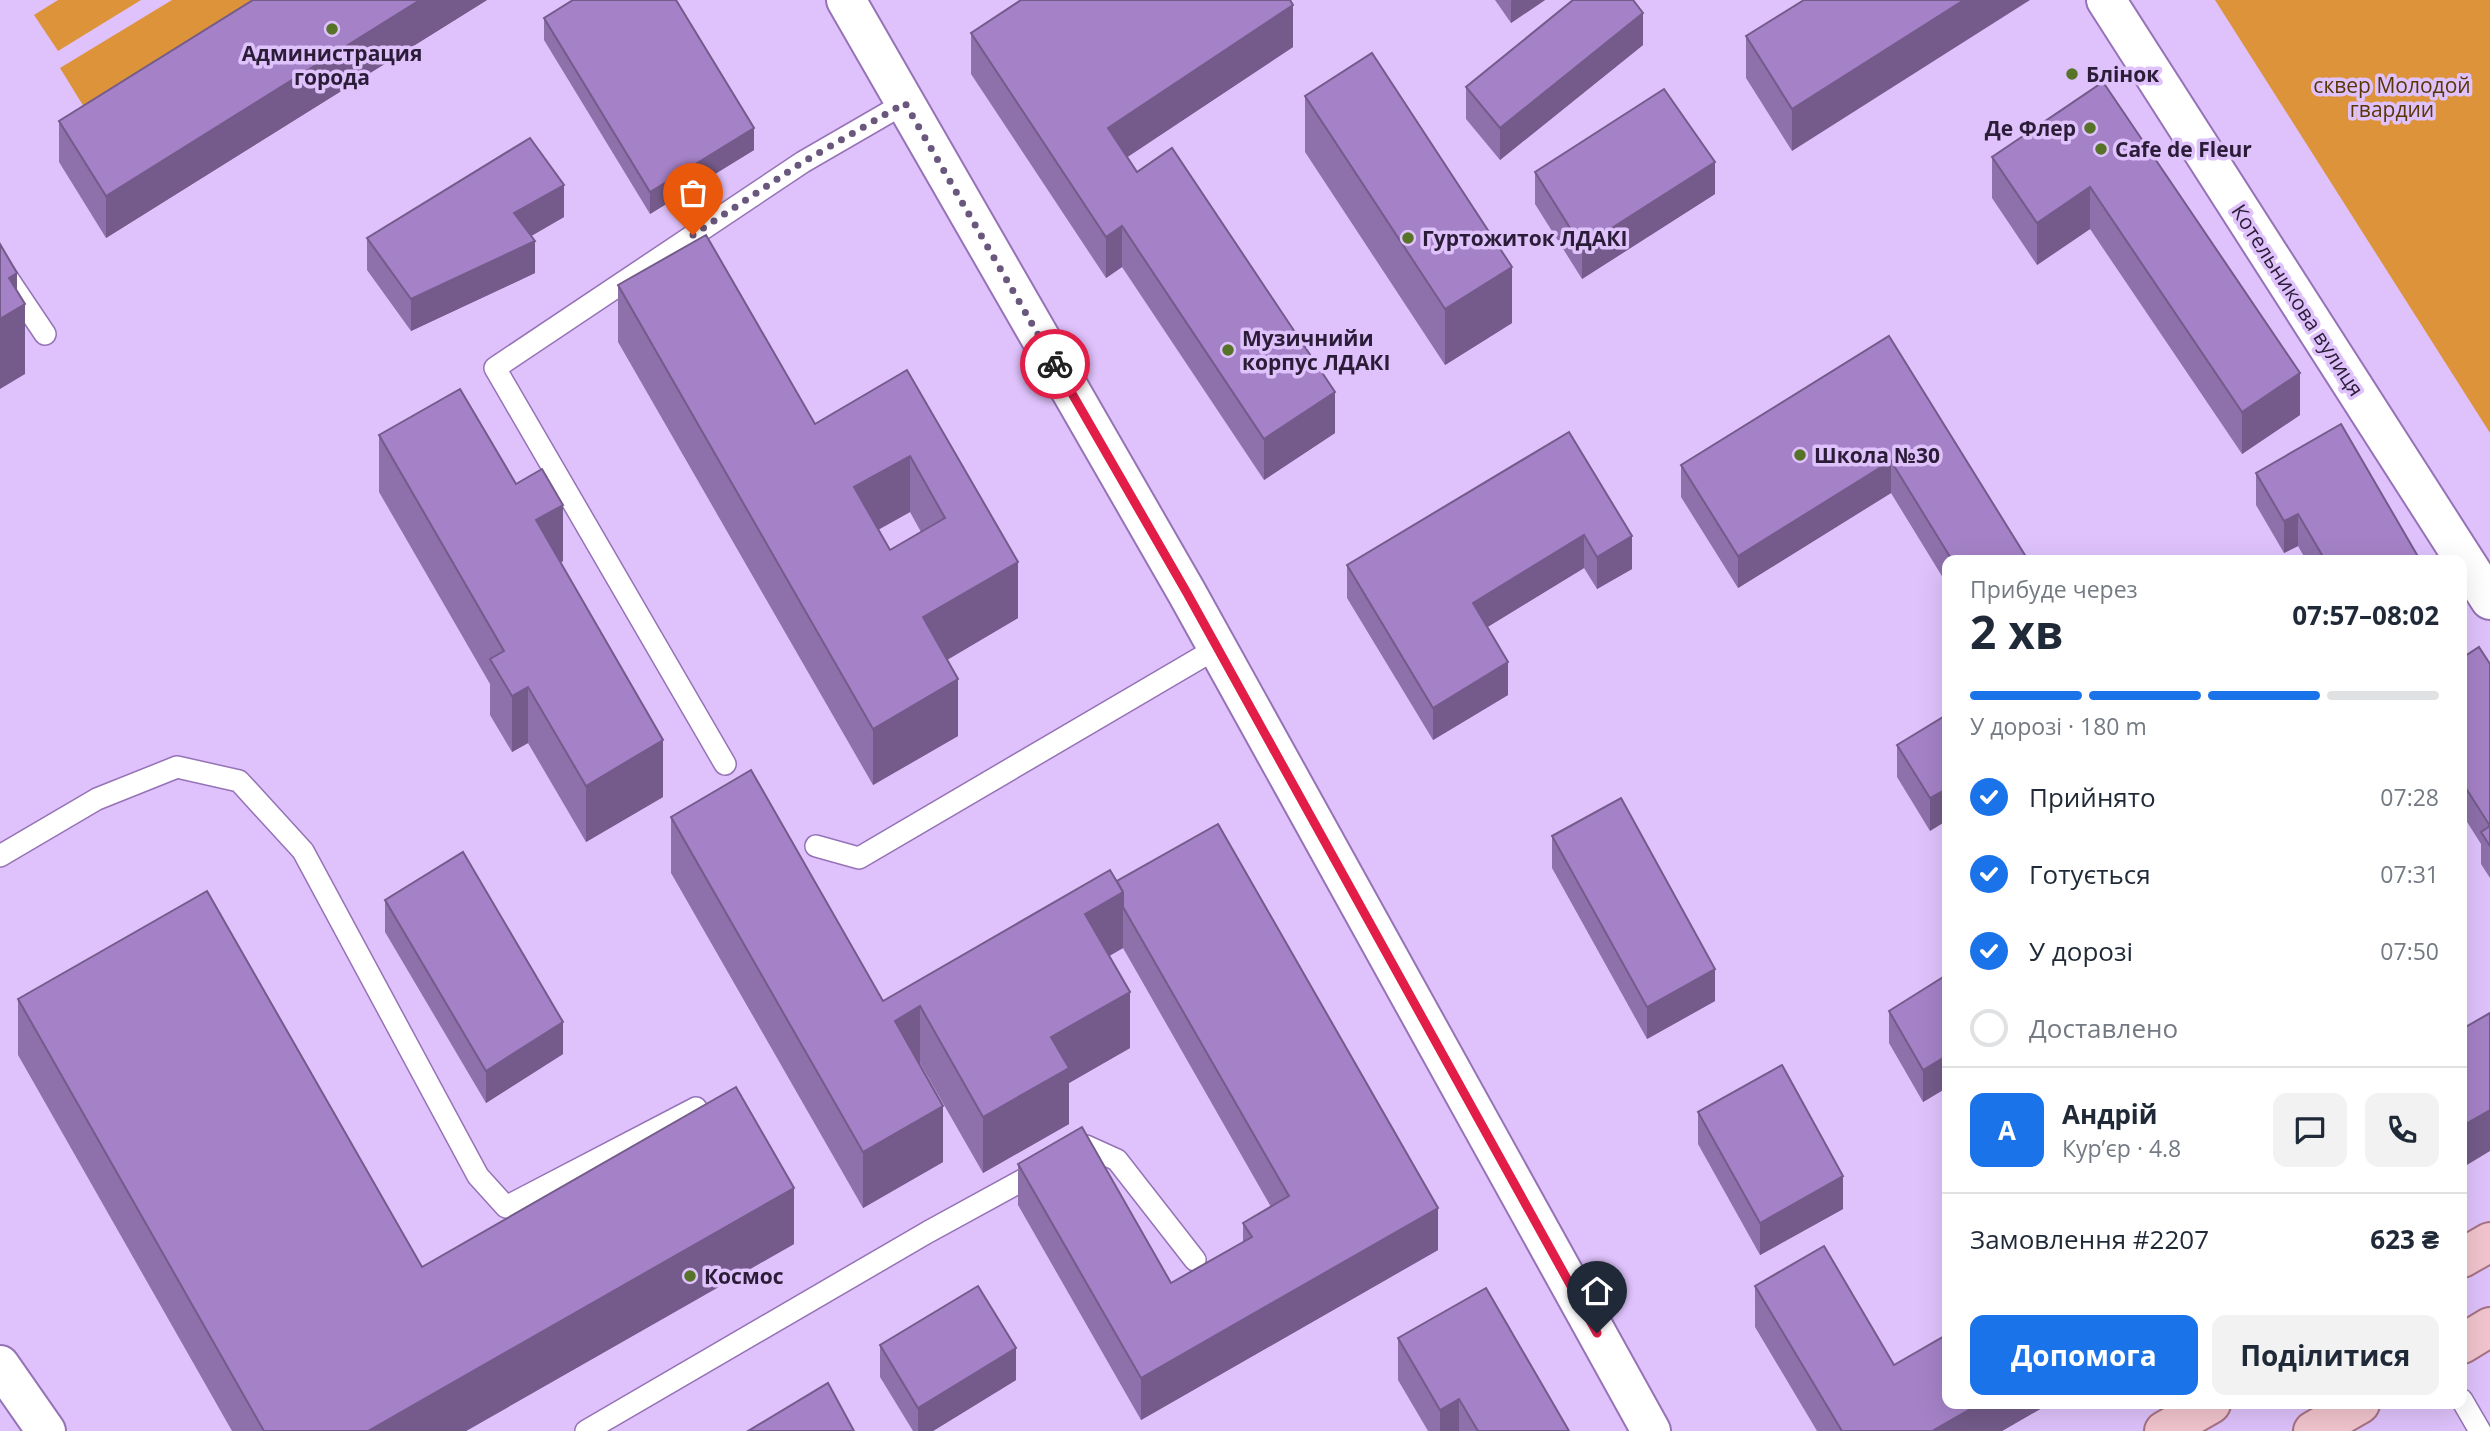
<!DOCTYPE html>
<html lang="uk">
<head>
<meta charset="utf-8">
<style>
  :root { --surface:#fff; --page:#f2f2f3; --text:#1f2937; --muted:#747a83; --line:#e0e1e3; --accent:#1a73e8 }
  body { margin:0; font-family:"Open Sans",sans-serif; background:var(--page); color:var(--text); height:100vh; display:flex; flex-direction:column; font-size:26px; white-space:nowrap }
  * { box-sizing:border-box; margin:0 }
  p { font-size:23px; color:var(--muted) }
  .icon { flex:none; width:38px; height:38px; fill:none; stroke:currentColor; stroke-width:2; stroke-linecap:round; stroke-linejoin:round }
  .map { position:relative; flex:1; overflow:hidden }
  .panel { position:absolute; left:1942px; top:555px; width:525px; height:854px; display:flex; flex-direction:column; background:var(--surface); border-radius:14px; box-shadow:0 7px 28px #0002 }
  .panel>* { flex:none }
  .pin { position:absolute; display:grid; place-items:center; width:60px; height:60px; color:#fff; margin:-72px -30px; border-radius:50% 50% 50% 0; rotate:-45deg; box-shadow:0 0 7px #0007 }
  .pin .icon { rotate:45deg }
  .courier { position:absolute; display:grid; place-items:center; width:70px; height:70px; margin:-35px; border:5px solid #e11d48; border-radius:50%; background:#fff; color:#222; box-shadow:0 2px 9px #0007 }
  .head em { font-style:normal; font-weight:700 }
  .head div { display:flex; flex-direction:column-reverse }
  .head { display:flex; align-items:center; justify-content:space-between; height:119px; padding:0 28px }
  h1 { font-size:46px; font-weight:700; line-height:52px }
  .bar { display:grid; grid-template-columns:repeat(4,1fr); gap:10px 7px; align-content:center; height:84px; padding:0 28px }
  .bar i { height:9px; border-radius:5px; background:var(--line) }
  .bar .current { background:var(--accent) }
  .bar p { grid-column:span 4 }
  .line { display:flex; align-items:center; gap:18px; padding:0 28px; border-top:2px solid var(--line) }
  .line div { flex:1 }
  .round { display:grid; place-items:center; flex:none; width:74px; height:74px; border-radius:14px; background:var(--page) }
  ol { padding:0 28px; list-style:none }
  li { display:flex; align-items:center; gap:21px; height:77px }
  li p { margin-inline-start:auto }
  li .icon { padding:7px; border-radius:50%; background:var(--accent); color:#fff; stroke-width:4 }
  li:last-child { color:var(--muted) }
  li i { width:38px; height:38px; border:4px solid var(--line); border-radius:50% }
  .cta { display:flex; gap:14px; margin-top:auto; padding:14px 28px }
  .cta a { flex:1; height:80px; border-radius:14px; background:var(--accent); color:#fff; font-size:28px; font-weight:700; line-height:80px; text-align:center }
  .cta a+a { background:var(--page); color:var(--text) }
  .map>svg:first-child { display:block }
</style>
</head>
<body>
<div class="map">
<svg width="2490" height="1431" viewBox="0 0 2490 1431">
  <rect width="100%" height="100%" fill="#dfc2fc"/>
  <g fill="#dd9339">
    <path d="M58 0H141L58 51 34 15Z"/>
    <path d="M172 0H260L84 107 60 68Z"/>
    <path d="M2215 0H2490V433Z"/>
  </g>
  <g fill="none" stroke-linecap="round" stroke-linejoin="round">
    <g stroke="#9573b6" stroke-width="24">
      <g id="lane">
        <path d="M0 267 45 334"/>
        <path d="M725 764 495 368 803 162 905 103"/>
        <path d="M816 846 859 858 1217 648"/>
        <path d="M0 856 97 799 177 767 239 781 303 851 478 1176 506 1207 696 1108"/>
        <path d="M1071 1154 1086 1146 1117 1160 1195 1260"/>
        <path d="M2462 1400 2480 1431"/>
        <path d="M586 1431 928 1232 1043 1169"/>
      </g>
    </g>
    <g stroke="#9573b6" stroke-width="42">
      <path id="street" d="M2106 0 2490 600"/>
    </g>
    <g stroke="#9573b6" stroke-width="42">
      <g id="secondary">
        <path d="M846 0 1187 593 1651 1431"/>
        <path d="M0 1365 46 1431"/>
      </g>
    </g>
    <g stroke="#a77284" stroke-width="42">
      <g id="primary">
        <path d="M2462 1258 2490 1242"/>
        <path d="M2462 1344 2490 1327"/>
        <path d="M2164 1431 2211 1404"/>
        <path d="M2313 1431 2360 1404"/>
      </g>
    </g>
    <use href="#lane" stroke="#fff" stroke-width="21"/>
    <use href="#street" stroke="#fff" stroke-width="38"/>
    <use href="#secondary" stroke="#fff" stroke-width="38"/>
    <use href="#primary" stroke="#f2c5ce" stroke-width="38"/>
  </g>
  <g fill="#8e70ab" fill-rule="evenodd">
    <path d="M253 0H487L106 238 59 162V121Z"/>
    <path d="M1495 0H1545L1511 23Z"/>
    <path d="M1804 0 1792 151 1746 78V36Z"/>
    <path d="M544 18 754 150 650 214 544 40Z"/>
    <path d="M971 33 1293 47 1127 157 1137 172 1335 433 1264 480 1122 267 1106 278 971 74Z"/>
    <path d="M1643 45 1500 160 1466 119V87Z"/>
    <path d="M2103 82 2300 415 2242 454 2090 229 2037 265 1992 198V157Z"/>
    <path d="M1305 96 1512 323 1445 365 1305 152Z"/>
    <path d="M1535 172 1715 194 1582 279 1535 204Z"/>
    <path d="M564 217 531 236 535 273 411 331 367 270V238Z"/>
    <path d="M618 285 815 424 907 370 1018 618 947 660 958 736 873 785 618 342ZM910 512 921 532 890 550 878 530Z"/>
    <path d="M1889 336 2028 560H1948V586L1891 493 1738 588 1681 497V465Z"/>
    <path d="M1569 432 1632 569 1597 589 1584 568 1487 627 1508 695 1433 740 1347 598V565Z"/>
    <path d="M379 435 516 484 563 561 560 563 663 797 586 842 528 743 512 752 490 715V684L379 492Z"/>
    <path d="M2256 473 2420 560H2306L2298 546 2284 553 2256 505Z"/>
    <path d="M2462 658 2490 664V878L2481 864V844L2462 814Z"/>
    <path d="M1948 714 1930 831 1897 777V745Z"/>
    <path d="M671 817 883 1001 1117 881 1438 1250 1141 1420 1018 1205V1164L1171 1283 1243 1242V1223L1271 1207 1123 948 1109 956 1130 1048 1069 1083V1124L983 1173 920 1063H919L943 1162 863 1208 671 873Z"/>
    <path d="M1552 836 1715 1001 1647 1039 1552 868Z"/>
    <path d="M385 900 563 1054 486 1103 385 932Z"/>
    <path d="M1948 974V1087L1923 1102 1889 1043V1011Z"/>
    <path d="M18 999 422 1267 794 1244 466 1431H232L18 1055Z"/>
    <path d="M1698 1112 1843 1209 1760 1255 1698 1144Z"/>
    <path d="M1755 1286 1894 1365 1948 1404H2049L2002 1431H1817L1755 1327Z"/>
    <path d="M1398 1338 1569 1431H1428L1398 1380Z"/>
    <path d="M880 1345 1016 1380 933 1431H913L880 1377Z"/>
  </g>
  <g fill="#745b8b">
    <path d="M420 0H487L106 238V196Z"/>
    <path d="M1512 0H1545L1511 23V1Z"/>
    <path d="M1964 0H2030L1792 151V109Z"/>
    <path d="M1293 5V47L1108 170V128Z"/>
    <path d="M1643 13V45L1500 160V128Z"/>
    <path d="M754 128V150L650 214V192Z"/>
    <path d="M1715 162V194L1582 279V247Z"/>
    <path d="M564 185V217L514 246V213Z"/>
    <path d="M2090 187V229L2037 265V223Z"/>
    <path d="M1122 226V267L1106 278V237Z"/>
    <path d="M535 241V273L411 331V299Z"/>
    <path d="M1512 267V323L1445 365V309Z"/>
    <path d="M17 273V309L25 304V374L0 389V319L9 278Z"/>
    <path d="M2300 373V415L2242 454V412Z"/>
    <path d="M1335 392V433L1264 480V439Z"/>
    <path d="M910 456V512L854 543V487Z"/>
    <path d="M1891 461V493L1738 588V556Z"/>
    <path d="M563 505V561L536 577V520Z"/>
    <path d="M2298 514V546L2284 553V521Z"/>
    <path d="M1584 535V568L1473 636V603Z"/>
    <path d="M1632 536V569L1597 589V557Z"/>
    <path d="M1018 562V618L923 674V617Z"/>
    <path d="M1508 662V695L1433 740V708Z"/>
    <path d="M958 679V736L873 785V729Z"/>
    <path d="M528 687V743L512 752V696Z"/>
    <path d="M663 740V797L586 842V786Z"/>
    <path d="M1948 788V820L1930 831V798Z"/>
    <path d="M1123 892V948L1085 970V914Z"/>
    <path d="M1715 969V1001L1647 1039V1007Z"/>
    <path d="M1130 992V1048L1069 1083V1124L983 1173V1117L1051 1037Z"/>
    <path d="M920 1006V1063L895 1077V1021Z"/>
    <path d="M563 1022V1054L486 1103V1071Z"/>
    <path d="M1948 1055V1087L1923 1102V1070Z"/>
    <path d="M943 1106V1162L863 1208V1152Z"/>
    <path d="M2490 1110V1151L2462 1168V1126Z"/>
    <path d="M1843 1176V1209L1760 1255V1223Z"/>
    <path d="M794 1188V1244L466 1431H368Z"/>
    <path d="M1438 1208V1250L1141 1420V1378Z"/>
    <path d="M1016 1348V1380L933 1431H918V1408Z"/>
    <path d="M1459 1399V1431H1440V1410Z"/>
    <path d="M1979 1404H2049L2002 1431H1932Z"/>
  </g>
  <g fill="#a582c7" stroke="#745b8b" stroke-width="2" fill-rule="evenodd">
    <path d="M253 0H420L106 196 59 121Z"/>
    <path d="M573 0H676L754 128 650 192 544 18Z"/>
    <path d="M1021 0H1290L1293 5 1108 128 1137 172 1172 148 1335 392 1264 439 1122 226 1106 237 971 33Z"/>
    <path d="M1573 0H1633L1643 13 1500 128 1466 87Z"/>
    <path d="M1804 0H1964L1792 109 1746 36Z"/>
    <path d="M1372 53 1512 267 1445 309 1305 96Z"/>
    <path d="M2103 82 2300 373 2242 412 2090 187 2037 223 1992 157Z"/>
    <path d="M1664 89 1715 162 1582 247 1535 172Z"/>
    <path d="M530 138 564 185 514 213 535 241 411 299 367 238Z"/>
    <path d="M706 235 815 424 907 370 1018 562 923 617 958 679 873 729 618 285ZM910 456 945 518 890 550 854 487Z"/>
    <path d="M0 244 17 273 9 278 25 304 0 319Z"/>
    <path d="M1889 336 2028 560H1952L1891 461 1738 556 1681 465Z"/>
    <path d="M460 389 516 484 542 469 563 505 536 520 663 740 586 786 528 687 512 696 490 659 504 651 379 435Z"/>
    <path d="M2341 424 2420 560H2325L2298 514 2284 521 2256 473Z"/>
    <path d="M1569 432 1632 536 1597 557 1584 535 1473 603 1508 662 1433 708 1347 565Z"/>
    <path d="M2479 647 2490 664V826L2462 782V658Z"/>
    <path d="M1948 714V788L1930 798 1897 745Z"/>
    <path d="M751 770 883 1001 1110 870 1123 892 1085 914 1130 992 1051 1037 1069 1068 983 1117 920 1006 895 1021 943 1106 863 1152 671 817Z"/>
    <path d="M1621 798 1715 969 1647 1007 1552 836Z"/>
    <path d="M1218 824 1438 1208 1141 1378 1018 1164 1082 1127 1171 1283 1252 1237 1243 1223 1289 1196 1123 907V892L1117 881Z"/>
    <path d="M2490 826V846L2481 832Z"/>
    <path d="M463 852 563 1022 486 1071 385 900Z"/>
    <path d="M207 891 422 1267 736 1087 794 1188 368 1431H264L18 999Z"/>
    <path d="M1948 974V1055L1923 1070 1889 1011Z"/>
    <path d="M2490 1013V1110L2462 1126V1029Z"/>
    <path d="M1782 1065 1843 1176 1760 1223 1698 1112Z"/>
    <path d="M1824 1246 1894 1365 1948 1334V1404H1979L1932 1431H1842L1755 1286Z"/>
    <path d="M978 1286 1016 1348 918 1408 880 1345Z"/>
    <path d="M1486 1288 1569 1431H1478L1459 1399 1440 1410 1398 1338Z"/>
    <path d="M828 1383 854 1431H748Z"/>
  </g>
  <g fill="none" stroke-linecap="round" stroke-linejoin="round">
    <path stroke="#6a577d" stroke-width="7" stroke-dasharray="0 12.6" d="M693 235 803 162 905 103 1055 364"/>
    <path stroke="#e11d48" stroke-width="9" d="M1055 364 1187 593 1597 1333"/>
  </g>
  <g fill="#577328" stroke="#dfc2fc" stroke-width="2.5">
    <circle cx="332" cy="29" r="7"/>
    <circle cx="2072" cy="74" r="7"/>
    <circle cx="2090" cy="128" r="7"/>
    <circle cx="2101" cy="149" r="7"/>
    <circle cx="1408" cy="238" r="7"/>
    <circle cx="1228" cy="350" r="7"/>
    <circle cx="1800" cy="455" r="7"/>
    <circle cx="690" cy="1276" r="7"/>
  </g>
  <g text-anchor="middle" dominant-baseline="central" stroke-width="7" stroke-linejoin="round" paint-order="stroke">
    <g font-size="21" font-weight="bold" fill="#2b1d38" stroke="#dfc2fc" text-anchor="start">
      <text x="332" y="53" text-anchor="middle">Администрация<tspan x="332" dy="24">города</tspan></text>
      <text x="2086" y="74">Блінок</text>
      <text x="2076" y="128" text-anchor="end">Де Флер</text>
      <text x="2115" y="149">Cafe de Fleur</text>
      <text x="1422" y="238">Гуртожиток ЛДАКІ</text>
      <text x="1242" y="338">Музичнийи<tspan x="1242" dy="24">корпус ЛДАКІ</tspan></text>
      <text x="1814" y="455">Школа №30</text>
      <text x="704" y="1276">Космос</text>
    </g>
    <g font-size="21" fill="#5a3605" stroke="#dfc2fc">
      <text x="2392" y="85">сквер Молодой<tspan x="2392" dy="24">гвардии</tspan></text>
    </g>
    <g font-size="21" fill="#2b1d38" stroke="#dfc2fc">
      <text transform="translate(2298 300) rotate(57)">Котельникова вулиця</text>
    </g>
  </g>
</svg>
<div class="pin" style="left:693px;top:235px;background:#ea580c"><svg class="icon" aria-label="bag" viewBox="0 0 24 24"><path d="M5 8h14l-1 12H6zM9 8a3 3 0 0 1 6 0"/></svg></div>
<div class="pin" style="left:1597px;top:1333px;background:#1f2937"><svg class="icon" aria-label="home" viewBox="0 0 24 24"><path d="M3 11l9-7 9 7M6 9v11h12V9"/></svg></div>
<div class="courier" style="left:1055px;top:364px"><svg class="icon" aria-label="bike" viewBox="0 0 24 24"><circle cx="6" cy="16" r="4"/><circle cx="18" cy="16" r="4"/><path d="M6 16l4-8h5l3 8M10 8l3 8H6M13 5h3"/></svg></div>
<section class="panel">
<div class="head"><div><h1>2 хв</h1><p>Прибуде через</p></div><em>07:57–08:02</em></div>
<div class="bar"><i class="current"></i><i class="current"></i><i class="current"></i><i></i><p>У дорозі · 180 m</p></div>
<ol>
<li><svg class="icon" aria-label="check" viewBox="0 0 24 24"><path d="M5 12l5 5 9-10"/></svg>Прийнято<p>07:28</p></li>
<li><svg class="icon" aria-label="check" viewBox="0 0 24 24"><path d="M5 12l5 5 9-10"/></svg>Готується<p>07:31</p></li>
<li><svg class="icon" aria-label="check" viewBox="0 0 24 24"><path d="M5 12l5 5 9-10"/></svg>У дорозі<p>07:50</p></li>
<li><i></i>Доставлено</li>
</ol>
<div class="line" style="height:126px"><b class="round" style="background:var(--accent);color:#fff">А</b><div><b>Андрій</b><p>Кур’єр · 4.8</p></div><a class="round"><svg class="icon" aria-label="chat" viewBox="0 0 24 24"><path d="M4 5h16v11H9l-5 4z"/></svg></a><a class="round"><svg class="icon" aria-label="phone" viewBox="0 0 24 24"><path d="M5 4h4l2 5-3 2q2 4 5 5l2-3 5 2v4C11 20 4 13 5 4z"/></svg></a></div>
<div class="line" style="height:91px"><div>Замовлення #2207</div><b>623 ₴</b></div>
<div class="cta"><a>Допомога</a><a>Поділитися</a></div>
</section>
</div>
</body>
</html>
